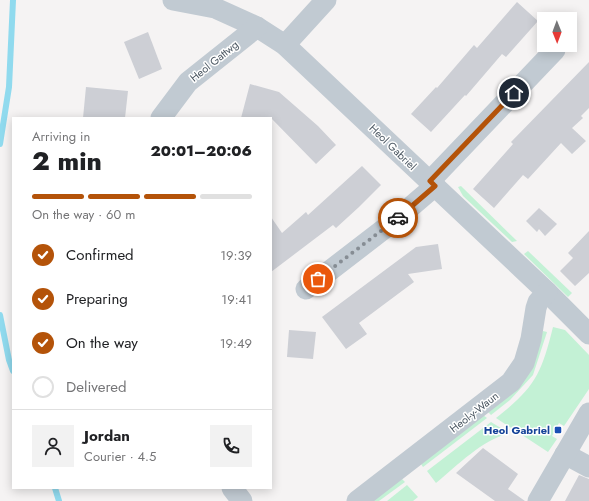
<!DOCTYPE html>
<html lang="en">
<head>
<meta charset="utf-8">
<style>
  :root { --surface:#fff; --page:#f2f2f2; --text:#202124; --muted:#757577; --line:#e0e0e0; --accent:#b45309 }
  body { margin:0; font-family:Jost,sans-serif; background:var(--page); color:var(--text); height:100vh; display:flex; flex-direction:column; font-size:15px; white-space:nowrap }
  * { box-sizing:border-box; margin:0 }
  p { font-size:13px; color:var(--muted) }
  .icon { flex:none; width:22px; height:22px; fill:none; stroke:currentColor; stroke-width:2; stroke-linecap:round; stroke-linejoin:round }
  .map { position:relative; flex:1; overflow:hidden }
  .details { position:absolute; left:12px; top:117px; width:260px; height:372px; display:flex; flex-direction:column; background:var(--surface); border-radius:0px; box-shadow:0 2px 10px #0003 }
  .details>* { flex:none }
  .needle { width:26px; rotate:179deg }
  .buttons { position:absolute; left:537px; top:12px; display:grid; gap:8px }
  .buttons a { display:grid; place-items:center; width:40px; height:40px; border-radius:0px; background:var(--surface); box-shadow:0 2px 10px #0003; font-size:20px }
  .pin { position:absolute; display:grid; place-items:center; width:34px; height:34px; color:#fff; margin:-17px; border:2px solid #fff; border-radius:50%; box-shadow:0 1px 4px #0007 }
  .courier { position:absolute; display:grid; place-items:center; width:40px; height:40px; margin:-20px; border:3px solid #b45309; border-radius:50%; background:#fff; color:#222; box-shadow:0 1px 5px #0007 }
  .overview em { font-style:normal; font-weight:800 }
  .overview div { display:flex; flex-direction:column-reverse }
  .overview { display:flex; align-items:center; justify-content:space-between; height:68px; padding:0 20px }
  h1 { font-size:26px; font-weight:800; line-height:30px }
  .bar { display:grid; grid-template-columns:repeat(4,1fr); gap:6px 4px; align-content:center; height:48px; padding:0 20px }
  .bar i { height:5px; border-radius:3px; background:var(--line) }
  .bar .active { background:var(--accent) }
  .bar p { grid-column:span 4 }
  .line { display:flex; align-items:center; gap:10px; padding:0 20px; border-top:1px solid var(--line) }
  .line div { flex:1 }
  .round { display:grid; place-items:center; flex:none; width:42px; height:42px; border-radius:0px; background:var(--page) }
  ol { padding:0 20px; list-style:none }
  li { display:flex; align-items:center; gap:12px; height:44px }
  li p { margin-inline-start:auto }
  li .icon { padding:4px; border-radius:50%; background:var(--accent); color:#fff; stroke-width:4 }
  li:last-child { color:var(--muted) }
  li i { width:22px; height:22px; border:2px solid var(--line); border-radius:50% }
  .map>svg:first-child { display:block }
</style>
</head>
<body>
<div class="map">
<svg width="589" height="501" viewBox="0 0 589 501">
  <rect width="100%" height="100%" fill="#f5f3f3"/>
  <g fill="#c3f1d5">
    <path d="M461 186 517 241 512 242 463 196 458 187Z"/>
    <path d="M528 251 572 293 568 297 524 254Z"/>
    <path d="M553 327 565 330 589 355V389L564 426 559 423 552 436 557 439 548 452 496 418C535 387 541 375 553 327Z"/>
    <path d="M543 331 547 332 533 375 510 400 491 415 487 411Z"/>
    <path d="M483 415 487 418 423 467 421 464Z"/>
    <path d="M491 422 509 433C481 441 459 464 436 483L427 471Z"/>
    <path d="M402 479 405 482 379 501H370Z"/>
    <path d="M407 485 418 497 413 501H387Z"/>
  </g>
  <g fill="none" stroke-linecap="round" stroke-linejoin="round">
    <g stroke="#90daee" stroke-width="6">
      <path d="M0 144 9 87 13 0"/>
      <path d="M0 315 9 360 13 371"/>
      <path d="M55 488 59 501"/>
    </g>
  </g>
  <g fill="#cdcfd5">
    <path d="M517 2 538 21 506 57 502 54 466 96 465 95 431 132 411 114 436 87 437 88 474 45 477 48Z"/>
    <path d="M148 32 162 69 139 79 124 42Z"/>
    <path d="M589 62V108L581 116 583 118 572 128 586 141 572 154 561 143 528 179 523 175 494 208 473 189 513 144 511 142Z"/>
    <path d="M250 84 279 92 318 126 336 145 316 164 271 118H241Z"/>
    <path d="M86 87 128 91 125 118H83Z"/>
    <path d="M362 166 381 185 359 207 336 228 333 225 271 272V217L282 233 306 212 308 215Z"/>
    <path d="M539 208 557 224 545 236 539 229 537 232 526 221Z"/>
    <path d="M589 231V273L575 286 560 271 573 258 568 253Z"/>
    <path d="M438 244 442 269 408 274 414 282 359 323 367 334 346 349 322 317 416 247Z"/>
    <path d="M289 330 316 332 313 359 287 357Z"/>
    <path d="M483 448 518 474 508 489 525 501H495L456 473Z"/>
    <path d="M579 475 589 479V501H565Z"/>
  </g>
  <g fill="none" stroke-linecap="round" stroke-linejoin="round">
    <g stroke="#c1cad2" stroke-width="21">
      <path d="M173 0 215 8 257 27 285 45 547 292 589 334"/>
      <path d="M285 45 326 0"/>
      <path d="M161 118 188 82 257 27"/>
      <path d="M430 181 555 50"/>
      <path d="M306 289 393 222 435 186"/>
      <path d="M565 454 589 467"/>
      <path d="M232 488 242 501"/>
      <path d="M357 501 511 382 524 363 531 339 536 308 538 302 547 292"/>
      <path d="M538 501 589 413"/>
    </g>
  </g>
  <g fill="none" stroke-linecap="round" stroke-linejoin="round">
    <path stroke="#868d94" stroke-width="4" stroke-dasharray="0 7.2" d="M318 279 398 218"/>
    <path stroke="#b45309" stroke-width="5" d="M398 218 435 186 430 181 514 93"/>
  </g>
  <rect fill="#1a4fb4" stroke="#fff" stroke-width="1.5" x="554" y="426" width="8" height="8" rx="2"/>
  <g text-anchor="middle" dominant-baseline="central" stroke-width="3" stroke-linejoin="round" paint-order="stroke">
    <g font-size="11" fill="#4a5661" stroke="#fff">
      <text transform="translate(214 61) rotate(-39)">Heol Gattwg</text>
      <text transform="translate(393 147) rotate(44)">Heol Gabriel</text>
      <text transform="translate(474 412) rotate(-38)">Heol-y-Waun</text>
    </g>
    <g font-size="11" font-weight="bold" fill="#164399" stroke="#fff" text-anchor="end">
      <text x="550" y="430">Heol Gabriel</text>
    </g>
  </g>
</svg>
<div class="buttons">
<a><svg class="needle" viewBox="-14 -14 28 28"><path d="M0-13l5 13h-10z" fill="#e53935"/><path d="M0 13l5-13h-10z" fill="#757577"/></svg></a>
</div>
<div class="pin" style="left:318px;top:279px;background:#ea580c"><svg class="icon" aria-label="bag" viewBox="0 0 24 24"><path d="M5 8h14l-1 12H6zM9 8a3 3 0 0 1 6 0"/></svg></div>
<div class="pin" style="left:514px;top:93px;background:#1f2937"><svg class="icon" aria-label="home" viewBox="0 0 24 24"><path d="M3 11l9-7 9 7M6 9v11h12V9"/></svg></div>
<div class="courier" style="left:398px;top:218px"><svg class="icon" aria-label="car" viewBox="0 0 24 24"><path d="M5 17H2v-5l4-1 3-4h7l3 4 3 1v5h-3M9 17h6M6 11h13"/><circle cx="7" cy="17" r="2"/><circle cx="17" cy="17" r="2"/></svg></div>
<section class="details">
<div class="overview"><div><h1>2 min</h1><p>Arriving in</p></div><em>20:01–20:06</em></div>
<div class="bar"><i class="active"></i><i class="active"></i><i class="active"></i><i></i><p>On the way · 60 m</p></div>
<ol>
<li><svg class="icon" aria-label="check" viewBox="0 0 24 24"><path d="M5 12l5 5 9-10"/></svg>Confirmed<p>19:39</p></li>
<li><svg class="icon" aria-label="check" viewBox="0 0 24 24"><path d="M5 12l5 5 9-10"/></svg>Preparing<p>19:41</p></li>
<li><svg class="icon" aria-label="check" viewBox="0 0 24 24"><path d="M5 12l5 5 9-10"/></svg>On the way<p>19:49</p></li>
<li><i></i>Delivered</li>
</ol>
<div class="line" style="height:72px"><a class="round"><svg class="icon" aria-label="person" viewBox="0 0 24 24"><circle cx="12" cy="8" r="4"/><path d="M4 21q1-7 8-7t8 7"/></svg></a><div><b>Jordan</b><p>Courier · 4.5</p></div><a class="round"><svg class="icon" aria-label="phone" viewBox="0 0 24 24"><path d="M5 4h4l2 5-3 2q2 4 5 5l2-3 5 2v4C11 20 4 13 5 4z"/></svg></a></div>
</section>
</div>
</body>
</html>
